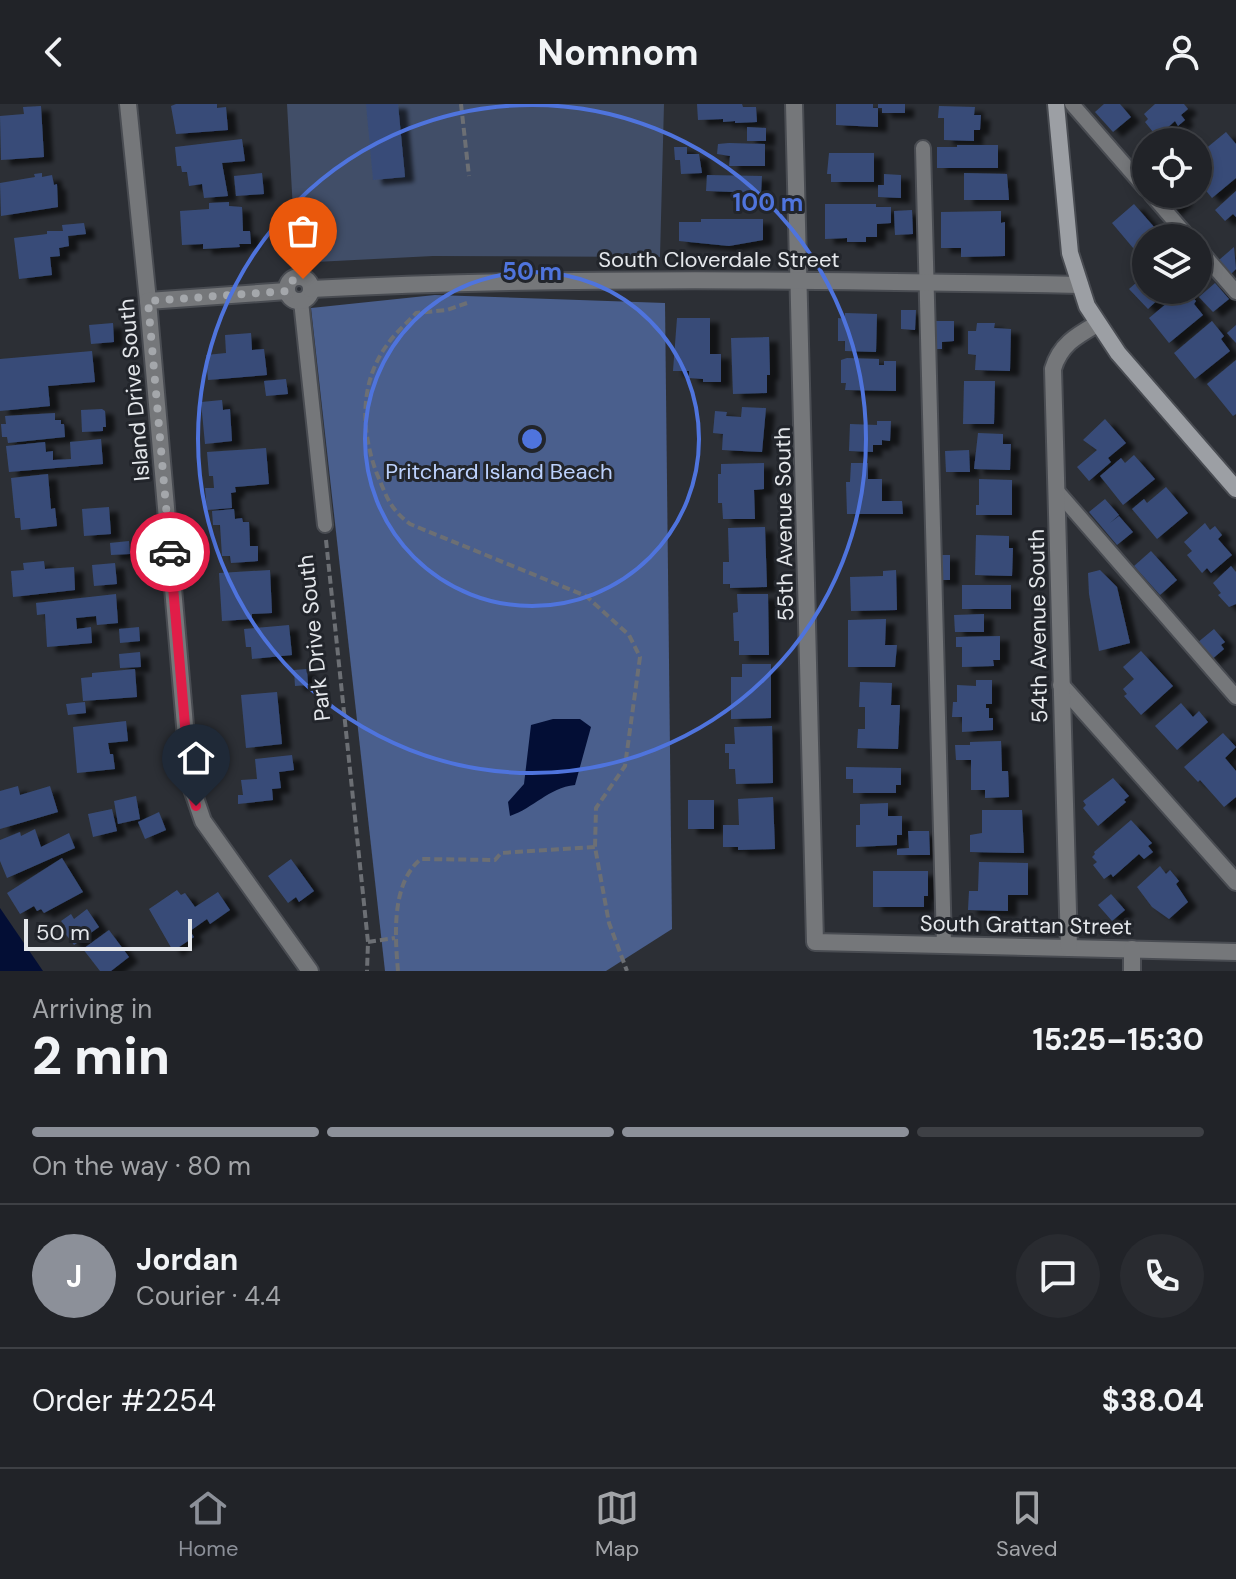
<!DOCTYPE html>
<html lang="en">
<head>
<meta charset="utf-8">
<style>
  :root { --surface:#212328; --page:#292b30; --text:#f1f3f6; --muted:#a2a4a8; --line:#3e4045; --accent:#8c9099 }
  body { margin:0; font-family:"DM Sans",sans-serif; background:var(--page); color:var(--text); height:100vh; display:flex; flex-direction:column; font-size:30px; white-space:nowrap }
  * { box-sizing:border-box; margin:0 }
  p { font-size:26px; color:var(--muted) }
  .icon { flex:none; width:44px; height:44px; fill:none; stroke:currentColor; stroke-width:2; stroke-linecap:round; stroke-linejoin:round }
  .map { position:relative; height:867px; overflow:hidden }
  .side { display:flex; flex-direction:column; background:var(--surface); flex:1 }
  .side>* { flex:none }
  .controls { position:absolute; left:1132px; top:24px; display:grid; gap:16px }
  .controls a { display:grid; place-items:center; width:80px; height:80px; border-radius:50%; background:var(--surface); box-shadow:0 4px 12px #0003,0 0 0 2px var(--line); font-size:40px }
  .scale { position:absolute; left:24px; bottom:20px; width:168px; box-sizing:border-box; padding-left:8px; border:4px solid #e4e7eb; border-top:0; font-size:22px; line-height:28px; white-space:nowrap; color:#e4e7eb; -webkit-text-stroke:6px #22252b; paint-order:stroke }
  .pin { position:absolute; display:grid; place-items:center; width:68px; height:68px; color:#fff; margin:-82px -34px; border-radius:50% 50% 50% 0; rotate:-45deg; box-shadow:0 0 8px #0007 }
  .pin .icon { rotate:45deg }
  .courier { position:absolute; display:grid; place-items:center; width:80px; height:80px; margin:-40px; border:6px solid #e11d48; border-radius:50%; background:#fff; color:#222; box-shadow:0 2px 10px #0007 }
  .summary em { font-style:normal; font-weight:800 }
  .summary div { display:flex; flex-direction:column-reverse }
  .summary { display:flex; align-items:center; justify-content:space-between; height:136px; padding:0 32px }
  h1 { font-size:52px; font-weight:800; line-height:60px }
  .bar { display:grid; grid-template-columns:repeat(4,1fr); gap:12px 8px; align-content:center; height:96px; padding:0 32px }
  .bar i { height:10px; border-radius:6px; background:var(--line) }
  .bar .on { background:var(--accent) }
  .bar p { grid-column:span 4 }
  .line { display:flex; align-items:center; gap:20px; padding:0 32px; border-top:2px solid var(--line) }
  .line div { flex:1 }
  .round { display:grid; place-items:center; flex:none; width:84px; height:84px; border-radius:42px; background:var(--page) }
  header { display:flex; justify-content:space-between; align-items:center; height:104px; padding:0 32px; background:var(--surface); font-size:36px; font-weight:800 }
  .tab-bar { display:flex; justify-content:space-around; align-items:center; height:112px; border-top:2px solid var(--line); background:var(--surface); font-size:22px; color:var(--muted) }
  .tab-bar a { display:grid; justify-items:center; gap:4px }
  .tab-bar .on { color:var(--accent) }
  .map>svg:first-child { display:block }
</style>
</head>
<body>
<header><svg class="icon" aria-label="back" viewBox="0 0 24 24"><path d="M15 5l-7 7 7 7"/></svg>Nomnom<svg class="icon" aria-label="person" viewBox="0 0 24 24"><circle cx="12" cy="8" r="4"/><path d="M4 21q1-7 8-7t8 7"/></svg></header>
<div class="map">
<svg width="1236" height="867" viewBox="0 0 1236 867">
  <defs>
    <filter id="shadow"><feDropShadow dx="9" dy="5" stdDeviation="2" flood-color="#0009"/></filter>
  </defs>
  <rect width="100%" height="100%" fill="#2c2f35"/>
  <path fill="#414e68" d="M287 0H664L660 153 433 152 296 159Z"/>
  <path fill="#4a5f8d" d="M435 191 665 199 672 825 606 867H385L311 204Z"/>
  <g fill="#030e35">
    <path d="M553 615H580L591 623 575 681C548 684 534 704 510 712L508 698 524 680 531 621Z"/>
    <path d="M0 804 43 867H0Z"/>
  </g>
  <g fill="#384c78" filter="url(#shadow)">
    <path d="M176 0H217V4L226 3 228 26 176 30 171 2Z"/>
    <path d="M366 0H398L405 73 373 76Z"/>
    <path d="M697 0H742L743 3H756L757 18 735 19V17L723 18V15L698 16Z"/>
    <path d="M836 0H873V4H878V23L836 21Z"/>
    <path d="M878 0H905V9H882V4H878Z"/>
    <path d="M1104 0H1120L1131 13 1113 28 1095 8Z"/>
    <path d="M1155 0H1184L1188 5 1181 11 1185 16 1178 22 1175 17 1157 33 1145 18 1148 15 1144 10Z"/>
    <path d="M41 2 44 53 1 56 0 12 24 10 23 3Z"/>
    <path d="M939 2 975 3 974 11H981L980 26H974V37L944 36V14H938Z"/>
    <path d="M747 23 766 24V37H747Z"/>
    <path d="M1226 28 1236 40V74L1212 94 1198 77V51Z"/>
    <path d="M242 35 245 57 222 59 228 92 204 94 202 80 189 82 187 68H182L181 62H177L175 43Z"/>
    <path d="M729 39 765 40V62H729L730 52 717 50 718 40Z"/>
    <path d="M957 41H998V64H937V43H957Z"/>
    <path d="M674 43H687V50H699L702 69 681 70 680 56H675Z"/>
    <path d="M829 49H874V78H831V70H827Z"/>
    <path d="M42 69V73L52 71 54 81 57 80 58 103 1 112 0 79 35 73 34 70Z"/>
    <path d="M262 69 264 90 236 92 234 72Z"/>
    <path d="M964 69 1007 70 1009 96H964Z"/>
    <path d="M884 70 901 71V94L878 93V81H884Z"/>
    <path d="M707 71 762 72 761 89 706 87Z"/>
    <path d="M1236 87V113L1233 110 1225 117 1215 106Z"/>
    <path d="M1158 90H1178L1184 96 1172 107Z"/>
    <path d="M229 98V102L242 103 243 127H250L251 140H239L240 143 203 145V140L182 141 180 107 209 105V99Z"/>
    <path d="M825 100H876V103H891V119L877 120V133H866V138H847V134L825 135Z"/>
    <path d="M1134 100 1162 132 1146 134V145L1139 151 1112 119Z"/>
    <path d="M912 106 913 130 895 131 894 107Z"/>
    <path d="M1001 107V119L1005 118V152L961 153V144H941V108Z"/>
    <path d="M701 115H763V136L729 142 679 137V118H701Z"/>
    <path d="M84 119 86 130 68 132 69 142 59 144 60 152 50 153 52 171 19 175 14 134 47 130V127H63L62 121Z"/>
    <path d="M1234 143 1236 165 1231 170 1219 156Z"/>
    <path d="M1146 170V186H1168L1148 205 1129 185Z"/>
    <path d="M1215 179 1229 195 1213 208 1199 193Z"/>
    <path d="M1183 186H1187L1196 197 1194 200 1203 211 1169 239 1149 214Z"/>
    <path d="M901 206H916L915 226 901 225Z"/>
    <path d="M845 209 877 210 876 248 845 247V237H838V214L845 215Z"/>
    <path d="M677 214H710V250H721V278H703V275L689 274V267H673Z"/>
    <path d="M929 217H954V237L942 238V245H933Z"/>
    <path d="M1212 217 1224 232 1221 235 1230 247 1195 275 1174 249Z"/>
    <path d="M113 219 114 238 91 240 89 221Z"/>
    <path d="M977 219H995L994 224 1011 225 1010 267 975 266 976 251 968 250V227H976Z"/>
    <path d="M1236 221V239L1227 229Z"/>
    <path d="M251 229 252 246 264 245 267 271 208 276 206 251 226 249 225 231Z"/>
    <path d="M769 233 770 271H767V289L733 290 731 234Z"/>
    <path d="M92 247 95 278 48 282 50 302 0 307V255Z"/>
    <path d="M847 254 879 255V261H884V257H896V287L845 286 846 279H841V256Z"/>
    <path d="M1236 256V310L1233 312 1207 280Z"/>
    <path d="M286 275 288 290 266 292 264 277Z"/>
    <path d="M964 277H995L994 320H963Z"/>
    <path d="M222 296 223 306 230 305 232 337 205 340 201 298Z"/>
    <path d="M742 303 766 304 762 348 722 346 723 330 713 329 715 307 727 308 726 312 741 313Z"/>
    <path d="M102 305 105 307 106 323H103V327L82 328 81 306Z"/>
    <path d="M55 309V316H61V320H64L65 333 8 339 7 333H2L1 320H6L5 312Z"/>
    <path d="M1105 315 1126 339 1108 354 1111 358 1089 377 1077 363 1097 346 1083 336Z"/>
    <path d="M877 317H891L890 337 882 336V341H873V348L849 347 850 320 877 321Z"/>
    <path d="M978 329 1003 330V340H1011L1010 366 974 365Z"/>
    <path d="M101 335 103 360 9 368 6 342 45 338 46 348 53 347V356L71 355 70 338Z"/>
    <path d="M266 344 269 380 235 383 236 388 231 389 232 404 207 406 205 384H214L213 372H209L207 348Z"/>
    <path d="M969 346 970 368H946L945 347Z"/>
    <path d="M1134 351 1155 375 1123 401 1100 372 1121 354 1125 359Z"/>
    <path d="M764 359V385L754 386 755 415H723L722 399H718V370H721V360Z"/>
    <path d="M851 359H868V375H882V397H902L903 410H847L846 378H850Z"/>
    <path d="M48 370 51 405 55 404 57 422 21 426 20 414H15L11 374Z"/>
    <path d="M979 375 1012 376V411H976V401H979Z"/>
    <path d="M1166 383 1188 409 1157 435 1132 405 1144 395 1147 399Z"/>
    <path d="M1105 395 1119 411 1110 419 1119 412 1133 428 1117 441 1089 408Z"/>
    <path d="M109 403 111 430 84 432 82 405Z"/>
    <path d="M234 405 235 415 242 414 243 418H249L250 442H258V457L231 459 230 452H222L220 421H213L212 407Z"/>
    <path d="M1205 419 1210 426 1215 422 1222 431 1218 435 1232 451 1211 469 1207 464 1202 469 1187 451 1192 447 1184 438Z"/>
    <path d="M765 423 767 483 730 484V480H723V458H729L728 424Z"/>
    <path d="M976 431 1009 432V444H1013L1012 472 975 471Z"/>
    <path d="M129 437 130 450 111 451 110 439Z"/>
    <path d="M1151 447 1177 476 1160 491 1134 462Z"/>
    <path d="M937 451H950V476H935Z"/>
    <path d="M44 457 45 465 74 463 75 486 13 493 11 467 24 466 23 459Z"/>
    <path d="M115 459 117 480 94 482 92 461Z"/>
    <path d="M1231 462 1236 468V500L1229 503 1218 491 1221 489 1213 479Z"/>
    <path d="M270 466 272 509 252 510V515L222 517 219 469Z"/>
    <path d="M896 466 897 506 851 507 850 473 883 472V467Z"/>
    <path d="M1100 466 1117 483 1130 539 1099 547 1089 490 1088 469Z"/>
    <rect x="962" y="481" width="49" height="24"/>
    <path d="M116 490 118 519 97 521 96 512 76 514 77 525 91 523 92 539 47 543 45 510 37 511 36 499Z"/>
    <path d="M737 490H768L769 551H739V537H734L733 509 738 508Z"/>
    <path d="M984 510V528H955L954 511Z"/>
    <path d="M886 515 885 541H897L895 563H848V516Z"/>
    <path d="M289 521 292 551 252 555 251 543H246L244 525Z"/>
    <path d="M139 523 140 537 120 539 119 525Z"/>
    <path d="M1214 525 1225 538 1221 541 1224 545 1211 556 1197 539Z"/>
    <path d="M1000 532V556H993L994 562 962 563V543H956V533Z"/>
    <path d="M1141 547 1173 582 1141 611 1124 592 1127 590 1123 585 1134 575 1123 563Z"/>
    <path d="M140 548 141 563 120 564 119 550Z"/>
    <path d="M742 560H771V614L731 615V573H742Z"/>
    <path d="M135 565 137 593 83 597 81 574 92 573V569Z"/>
    <path d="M307 565 308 581 295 582 294 566Z"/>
    <path d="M976 576H992V600H986V604H989V614H993V626L962 628V613H952L953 598H957V581L976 582Z"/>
    <path d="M860 578 892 579 891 601H900L898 645 857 644 858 625H865V603H859Z"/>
    <path d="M277 588 282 640 246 644 241 591Z"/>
    <path d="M85 598 86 609 68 611 66 600Z"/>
    <path d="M1181 599 1193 613 1199 607 1208 618 1177 646 1155 622Z"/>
    <path d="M126 617 128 637 108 639 110 650H113L115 665 77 669 73 623Z"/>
    <path d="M772 622 773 679 736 680 735 665H729V649H725V640H735L734 623Z"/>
    <path d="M1223 629 1236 643 1225 654 1236 667V693L1224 703 1200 676 1198 678 1184 663Z"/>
    <path d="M1001 637 1002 667H1008L1009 693 985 694V686H971V656H956L955 641H970V638Z"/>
    <path d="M292 651 294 666 279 668 281 684 272 685 273 696 238 700V691H243L241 676 257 675 255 655Z"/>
    <path d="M846 663 901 664V681H896V689H853V675H846Z"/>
    <path d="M1113 674 1129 692 1124 696 1126 698 1098 722 1083 704 1086 701 1083 697Z"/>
    <path d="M18 682 20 691 50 682 58 708 0 725V687Z"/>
    <path d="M136 692 140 715 118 720 114 697Z"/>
    <path d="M773 693 775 745 738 746V743H723V721H739L738 695Z"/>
    <rect x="688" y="696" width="26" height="29"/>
    <path d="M888 699V712H902V731H897V741L856 743V721H860V700Z"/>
    <path d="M112 705 117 727 93 733 88 710Z"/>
    <path d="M982 706H1022L1024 749 970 748V731L982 729Z"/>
    <path d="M159 708 166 726 145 735 138 718Z"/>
    <path d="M1131 716 1152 739 1148 742 1153 748 1144 755 1139 750 1113 773 1111 770 1104 775 1093 761 1097 758 1092 753 1095 750 1094 748Z"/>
    <path d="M35 725 41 743 69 729 75 744 7 774 0 757V736L20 728 21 732Z"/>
    <path d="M908 727H929L930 751H897V745L909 744Z"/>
    <path d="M62 754 83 788 44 809 41 805 37 807 34 802 20 810 7 789Z"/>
    <path d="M291 755 314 787 299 798 296 793 288 799 268 772Z"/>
    <path d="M979 758 1028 759V791H1008V807L968 806 969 787H978Z"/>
    <path d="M1160 762 1166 770 1170 766 1179 777 1176 780 1188 798 1169 815 1152 803 1137 783Z"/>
    <path d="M873 767H928V792H924V803H873Z"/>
    <path d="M177 786 181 791 185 789 195 803 218 788 230 806 210 820 207 815 190 827 194 833 173 847 149 805Z"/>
    <path d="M1111 790 1125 806 1112 817 1098 801Z"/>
    <path d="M87 805 99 823 74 841 61 824 65 822 61 817 71 810 74 815Z"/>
    <path d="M109 826 129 853 111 867H100L83 845Z"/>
  </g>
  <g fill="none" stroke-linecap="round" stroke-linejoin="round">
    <g stroke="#494c52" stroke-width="18">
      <g id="lane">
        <path d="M1072 0 1146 85"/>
        <path d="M923 44 944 841"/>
        <path d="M1151 90 1189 134"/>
        <path d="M1198 144 1236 188"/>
        <path d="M301 197 325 421"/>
        <path d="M1057 387 1236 593"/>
      </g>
    </g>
    <g stroke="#494c52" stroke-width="20">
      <g id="street">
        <path d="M128 0 148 197 190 679 203 717 310 867"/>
        <path d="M794 0 815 838 1236 848"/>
        <circle cx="299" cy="185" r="12"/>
        <path d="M311 185C567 172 823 176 1080 181"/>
        <path d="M148 197 287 187"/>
        <path d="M1061 581 1236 778"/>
        <path d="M1069 844 1053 265C1060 241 1076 232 1097 220"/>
        <path d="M1132 845V867"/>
      </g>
    </g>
    <g stroke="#494c52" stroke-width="20">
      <path id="secondary" d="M1056 0 1070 149 1087 202 1118 249 1236 385"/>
    </g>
    <g stroke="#6c6f74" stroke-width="4" stroke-dasharray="8 4" stroke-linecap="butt">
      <path d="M461 0 469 72"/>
      <path d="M467 199 447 206 416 209C407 219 395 229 387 241 359 279 361 328 377 370 387 393 389 404 410 420L586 492 629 531 640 553 625 662 596 704 595 743 609 819 627 867"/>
      <path d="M326 436 368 838 367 867"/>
      <path d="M368 838 395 834"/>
      <path d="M398 867C395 832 391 779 421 755L495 756 501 749 595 743"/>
    </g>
    <use href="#lane" stroke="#75777a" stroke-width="14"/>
    <use href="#street" stroke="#75777a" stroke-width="16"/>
    <use href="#secondary" stroke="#9c9fa4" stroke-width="16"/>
  </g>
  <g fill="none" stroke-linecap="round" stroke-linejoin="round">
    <path stroke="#a4a7ab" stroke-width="8" stroke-dasharray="0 14.4" d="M170 448 148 197 287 187 293 176 303 175"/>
    <path stroke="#e11d48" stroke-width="10" d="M170 448 190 679 196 702"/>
  </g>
  <g fill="none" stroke="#4f74dd" stroke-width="4">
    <circle cx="532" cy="335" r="167"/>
    <circle cx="532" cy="335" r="334"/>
  </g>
  <g text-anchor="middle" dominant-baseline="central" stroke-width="6" stroke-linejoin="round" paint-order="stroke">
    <g font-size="22" fill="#e4e7eb" stroke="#22252b">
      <text x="719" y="155">South Cloverdale Street</text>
      <text transform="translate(134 286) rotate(-95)">Island Drive South</text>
      <text transform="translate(784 420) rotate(-91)">55th Avenue South</text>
      <text transform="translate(1038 522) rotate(-91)">54th Avenue South</text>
      <text transform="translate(314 534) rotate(-96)">Park Drive South</text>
      <text transform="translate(1026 821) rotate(1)">South Grattan Street</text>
    </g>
    <g font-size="22" fill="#bdd2fd" stroke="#22252b">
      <text x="499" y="367">Pritchard Island Beach</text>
    </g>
  </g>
  <circle cx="532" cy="335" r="12" fill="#4f74dd" stroke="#22252b" stroke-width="4"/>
  <g font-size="24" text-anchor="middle" font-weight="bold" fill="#4f74dd" stroke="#22252b" stroke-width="6" stroke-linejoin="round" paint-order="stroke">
    <text x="768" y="107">100 m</text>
    <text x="532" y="176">50 m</text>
  </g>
</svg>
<div class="controls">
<a><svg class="icon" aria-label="locate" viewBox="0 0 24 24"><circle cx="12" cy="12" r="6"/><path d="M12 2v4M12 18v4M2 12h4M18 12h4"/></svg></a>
<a><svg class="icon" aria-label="layers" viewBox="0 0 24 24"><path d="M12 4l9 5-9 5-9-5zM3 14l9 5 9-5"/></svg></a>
</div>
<div class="scale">50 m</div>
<div class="pin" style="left:303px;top:175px;background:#ea580c"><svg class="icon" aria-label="bag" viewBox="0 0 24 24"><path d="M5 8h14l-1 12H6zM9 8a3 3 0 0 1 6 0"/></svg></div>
<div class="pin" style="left:196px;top:702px;background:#1f2937"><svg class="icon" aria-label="home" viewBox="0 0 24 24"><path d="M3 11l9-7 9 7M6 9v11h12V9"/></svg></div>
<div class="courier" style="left:170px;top:448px"><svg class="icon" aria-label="car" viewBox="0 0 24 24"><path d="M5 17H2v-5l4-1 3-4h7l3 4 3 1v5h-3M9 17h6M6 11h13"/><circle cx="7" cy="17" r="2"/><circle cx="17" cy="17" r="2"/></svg></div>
</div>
<section class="side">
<div class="summary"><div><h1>2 min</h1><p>Arriving in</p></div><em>15:25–15:30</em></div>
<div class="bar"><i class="on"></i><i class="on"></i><i class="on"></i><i></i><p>On the way · 80 m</p></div>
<div class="line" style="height:144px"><b class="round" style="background:var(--accent);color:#fff">J</b><div><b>Jordan</b><p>Courier · 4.4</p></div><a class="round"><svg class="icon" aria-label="chat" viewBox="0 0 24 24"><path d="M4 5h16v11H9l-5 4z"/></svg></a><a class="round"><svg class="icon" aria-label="phone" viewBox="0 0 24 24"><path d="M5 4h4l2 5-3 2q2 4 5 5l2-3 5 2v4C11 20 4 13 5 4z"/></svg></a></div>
<div class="line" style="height:104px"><div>Order #2254</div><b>$38.04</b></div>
</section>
<nav class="tab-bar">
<a class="on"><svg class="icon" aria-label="home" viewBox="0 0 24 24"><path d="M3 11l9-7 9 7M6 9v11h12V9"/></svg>Home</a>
<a><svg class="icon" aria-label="map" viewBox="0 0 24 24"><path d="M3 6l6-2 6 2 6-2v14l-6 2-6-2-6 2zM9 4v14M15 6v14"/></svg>Map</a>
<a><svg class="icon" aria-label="saved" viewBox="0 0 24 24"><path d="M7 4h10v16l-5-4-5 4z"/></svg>Saved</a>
</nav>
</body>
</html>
